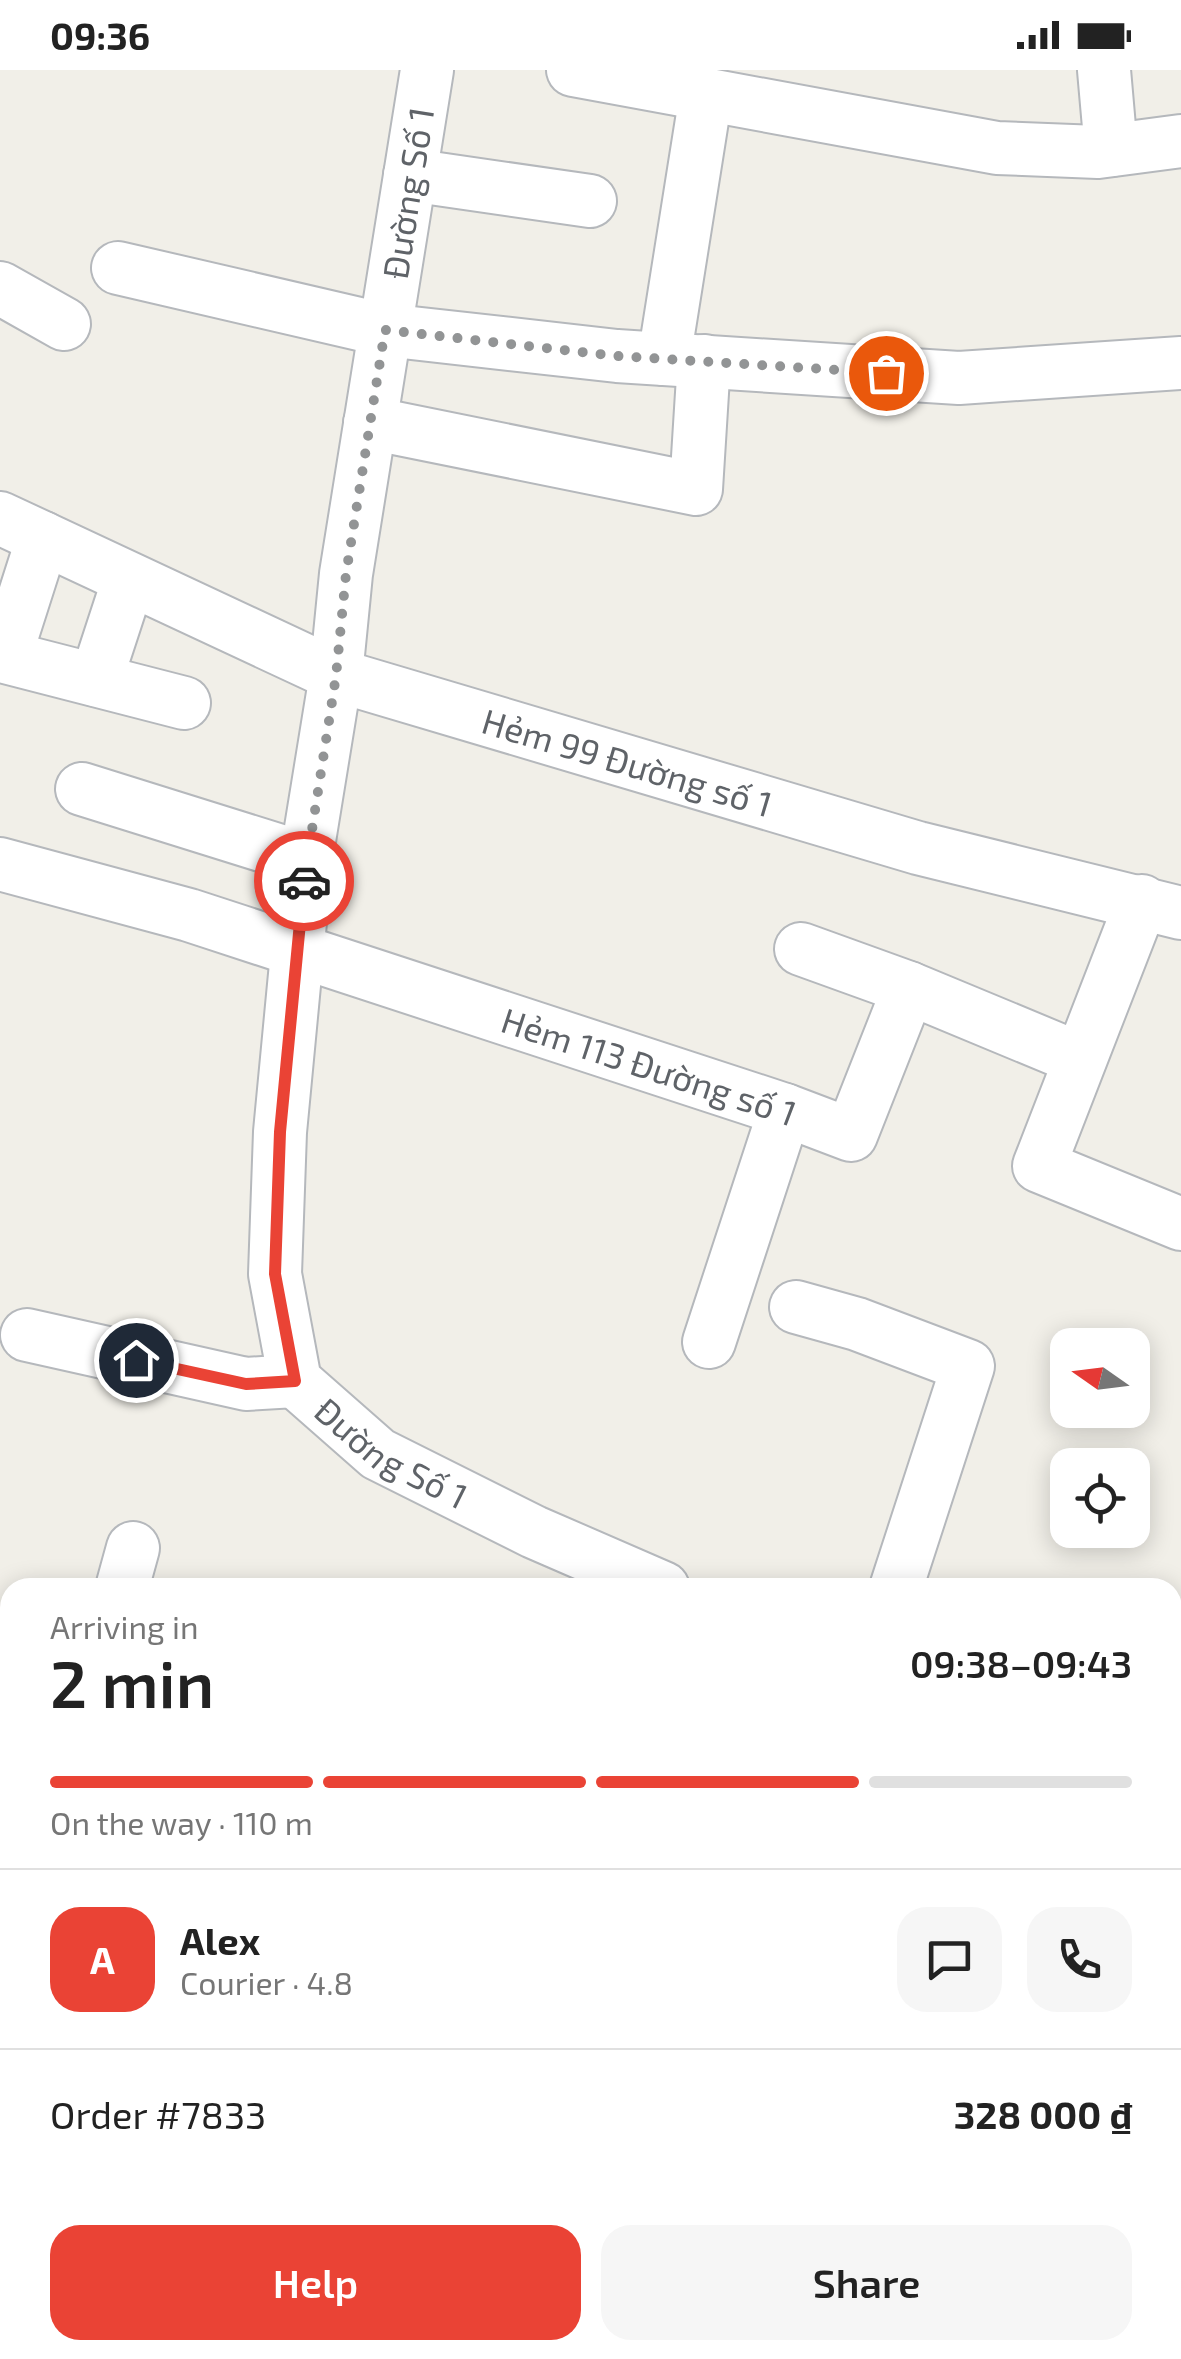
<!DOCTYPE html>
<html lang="en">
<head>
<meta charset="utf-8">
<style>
  :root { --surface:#fff; --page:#f6f6f6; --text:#222; --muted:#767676; --line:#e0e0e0; --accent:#ea4335 }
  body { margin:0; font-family:"Exo 2",sans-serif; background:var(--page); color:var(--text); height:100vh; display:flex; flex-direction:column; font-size:38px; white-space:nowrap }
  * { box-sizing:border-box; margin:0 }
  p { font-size:32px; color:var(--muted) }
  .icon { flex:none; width:55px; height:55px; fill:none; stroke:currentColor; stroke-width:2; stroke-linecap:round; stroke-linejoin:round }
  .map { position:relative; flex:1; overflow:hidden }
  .sheet { position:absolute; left:0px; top:1508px; width:1182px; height:782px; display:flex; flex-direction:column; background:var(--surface); border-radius:30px 30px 0 0; box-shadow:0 5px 25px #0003 }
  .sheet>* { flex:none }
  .needle { width:65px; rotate:284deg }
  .buttons { position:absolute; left:1050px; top:1258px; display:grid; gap:20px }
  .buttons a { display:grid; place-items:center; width:100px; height:100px; border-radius:20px; background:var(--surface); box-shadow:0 5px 25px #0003; font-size:50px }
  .pin { position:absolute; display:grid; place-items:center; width:85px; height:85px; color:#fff; margin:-42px; border:5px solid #fff; border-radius:50%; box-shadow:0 2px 10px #0007 }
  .courier { position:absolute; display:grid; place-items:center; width:100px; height:100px; margin:-50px; border:8px solid #ea4335; border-radius:50%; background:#fff; color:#222; box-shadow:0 2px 12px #0007 }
  .summary em { font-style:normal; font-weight:600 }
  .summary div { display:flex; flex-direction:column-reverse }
  .summary { display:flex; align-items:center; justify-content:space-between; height:170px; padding:0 50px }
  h1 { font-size:65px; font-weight:600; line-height:75px }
  .bar { display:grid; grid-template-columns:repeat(4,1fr); gap:15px 10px; align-content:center; height:120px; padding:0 50px }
  .bar i { height:12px; border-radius:8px; background:var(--line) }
  .bar .active { background:var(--accent) }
  .bar p { grid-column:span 4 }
  .line { display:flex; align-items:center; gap:25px; padding:0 50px; border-top:2px solid var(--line) }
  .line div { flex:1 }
  .round { display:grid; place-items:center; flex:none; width:105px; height:105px; border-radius:30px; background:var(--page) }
  .primary-button { display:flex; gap:20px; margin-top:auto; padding:20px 50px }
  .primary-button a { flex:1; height:115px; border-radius:30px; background:var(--accent); color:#fff; font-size:40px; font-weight:600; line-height:115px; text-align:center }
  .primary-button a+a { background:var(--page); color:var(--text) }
  .status { display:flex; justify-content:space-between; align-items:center; height:70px; padding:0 50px; background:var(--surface); direction:ltr }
  .status svg { height:28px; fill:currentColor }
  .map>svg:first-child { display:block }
</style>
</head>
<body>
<div class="status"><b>09:36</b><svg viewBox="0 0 49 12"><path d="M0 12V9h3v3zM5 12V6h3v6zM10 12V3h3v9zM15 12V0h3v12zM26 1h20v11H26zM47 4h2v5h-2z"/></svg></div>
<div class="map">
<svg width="1181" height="2289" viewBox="0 0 1181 2289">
  <rect width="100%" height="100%" fill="#f1efe8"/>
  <path fill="#e1ded6" d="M1181 1826V2064L1172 2061V1836Z"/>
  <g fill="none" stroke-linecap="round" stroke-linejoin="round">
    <g stroke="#b5b8bc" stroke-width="56">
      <g id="minor">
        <path id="s1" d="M427 0 346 504 336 605 306 789 280 1062 275 1204 295 1311 378 1384 534 1462 663 1518"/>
        <path d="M573 0 997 78 1098 82 1181 71"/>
        <path d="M1104 0 1111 80"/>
        <path d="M410 105 590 131"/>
        <path d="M118 198 385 260 617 286 959 308 1181 293"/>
        <path d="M0 218 64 254"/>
        <path d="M664 289 706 25"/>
        <path d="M370 353 696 419 704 291"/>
        <path id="s2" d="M0 448 336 605 918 778 1181 843"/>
        <path d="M43 468 5 587 184 633"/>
        <path d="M96 610 129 509"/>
        <path d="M82 719 306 789"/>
        <path id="s3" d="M0 794 189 845 785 1040 851 1065 909 918"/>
        <path d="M1142 831 1039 1096 1181 1154"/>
        <path d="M801 879 909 918 1080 989"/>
        <path d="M796 1237 857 1254 968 1296 896 1518"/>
        <path d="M27 1265 246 1314 295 1311"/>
        <path d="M709 1272 785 1040"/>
        <path d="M122 1518 133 1478"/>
        <path d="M0 1691 10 1694"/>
        <path d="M0 2074 10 2076"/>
        <path d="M1176 2216 1181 2217"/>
        <path d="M0 2271 10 2246"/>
        <path d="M528 2280 539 2289"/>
      </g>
    </g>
    <g stroke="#f2c960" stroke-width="59">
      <g id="major">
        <path d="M1172 1799 1181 1789"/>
        <path d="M741 2289 749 2280"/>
      </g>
    </g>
    <use href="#minor" stroke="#fff" stroke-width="52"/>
    <use href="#major" stroke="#fff2af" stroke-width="55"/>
  </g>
  <path fill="#afaea9" d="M1172 1926 1181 1928V2055L1172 2053Z"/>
  <path fill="#cccac5" stroke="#8f8d8a" stroke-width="2.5" d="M1172 1926 1181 1928V2030L1172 2028Z"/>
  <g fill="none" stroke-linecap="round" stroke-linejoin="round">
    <path stroke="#929495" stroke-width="10" stroke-dasharray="0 18" d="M304 811 336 606 346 504 385 260 617 286 886 303"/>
    <path stroke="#ea4335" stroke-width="12" d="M136 1290 246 1314 295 1311 275 1204 280 1062 304 811"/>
  </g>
  <g text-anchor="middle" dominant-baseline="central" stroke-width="8" stroke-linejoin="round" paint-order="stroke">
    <g font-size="35" fill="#5f6368" stroke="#fff">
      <text transform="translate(407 123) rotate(-81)">Đường Số 1</text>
      <text stroke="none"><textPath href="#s2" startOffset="675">Hẻm 99 Đường số 1</textPath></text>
      <text stroke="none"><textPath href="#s3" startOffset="680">Hẻm 113 Đường số 1</textPath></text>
      <text stroke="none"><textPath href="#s1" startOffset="1445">Đường Số 1</textPath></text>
    </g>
  </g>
</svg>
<div class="buttons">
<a><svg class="needle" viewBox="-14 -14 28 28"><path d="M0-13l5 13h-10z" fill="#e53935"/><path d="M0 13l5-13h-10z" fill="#767676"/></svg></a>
<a><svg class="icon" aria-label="locate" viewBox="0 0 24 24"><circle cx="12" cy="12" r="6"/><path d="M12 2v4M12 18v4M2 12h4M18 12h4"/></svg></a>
</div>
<div class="pin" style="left:886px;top:303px;background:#ea580c"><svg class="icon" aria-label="bag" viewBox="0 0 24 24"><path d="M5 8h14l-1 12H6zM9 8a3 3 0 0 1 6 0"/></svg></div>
<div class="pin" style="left:136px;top:1290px;background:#1f2937"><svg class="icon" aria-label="home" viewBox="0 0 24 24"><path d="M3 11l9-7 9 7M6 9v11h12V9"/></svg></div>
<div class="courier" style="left:304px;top:811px"><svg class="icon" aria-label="car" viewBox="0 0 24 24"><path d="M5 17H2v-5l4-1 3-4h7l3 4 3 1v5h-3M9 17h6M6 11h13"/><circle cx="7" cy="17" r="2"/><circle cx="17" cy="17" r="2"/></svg></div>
<section class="sheet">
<div class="summary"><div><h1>2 min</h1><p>Arriving in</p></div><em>09:38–09:43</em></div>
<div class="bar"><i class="active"></i><i class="active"></i><i class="active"></i><i></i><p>On the way · 110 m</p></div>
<div class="line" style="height:180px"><b class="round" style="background:var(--accent);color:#fff">A</b><div><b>Alex</b><p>Courier · 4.8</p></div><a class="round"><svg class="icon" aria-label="chat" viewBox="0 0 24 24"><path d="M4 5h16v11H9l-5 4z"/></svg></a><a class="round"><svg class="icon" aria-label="phone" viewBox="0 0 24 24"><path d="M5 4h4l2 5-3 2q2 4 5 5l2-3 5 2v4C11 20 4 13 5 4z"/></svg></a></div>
<div class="line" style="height:130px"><div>Order #7833</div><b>328 000 ₫</b></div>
<div class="primary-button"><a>Help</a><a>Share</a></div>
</section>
</div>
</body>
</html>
